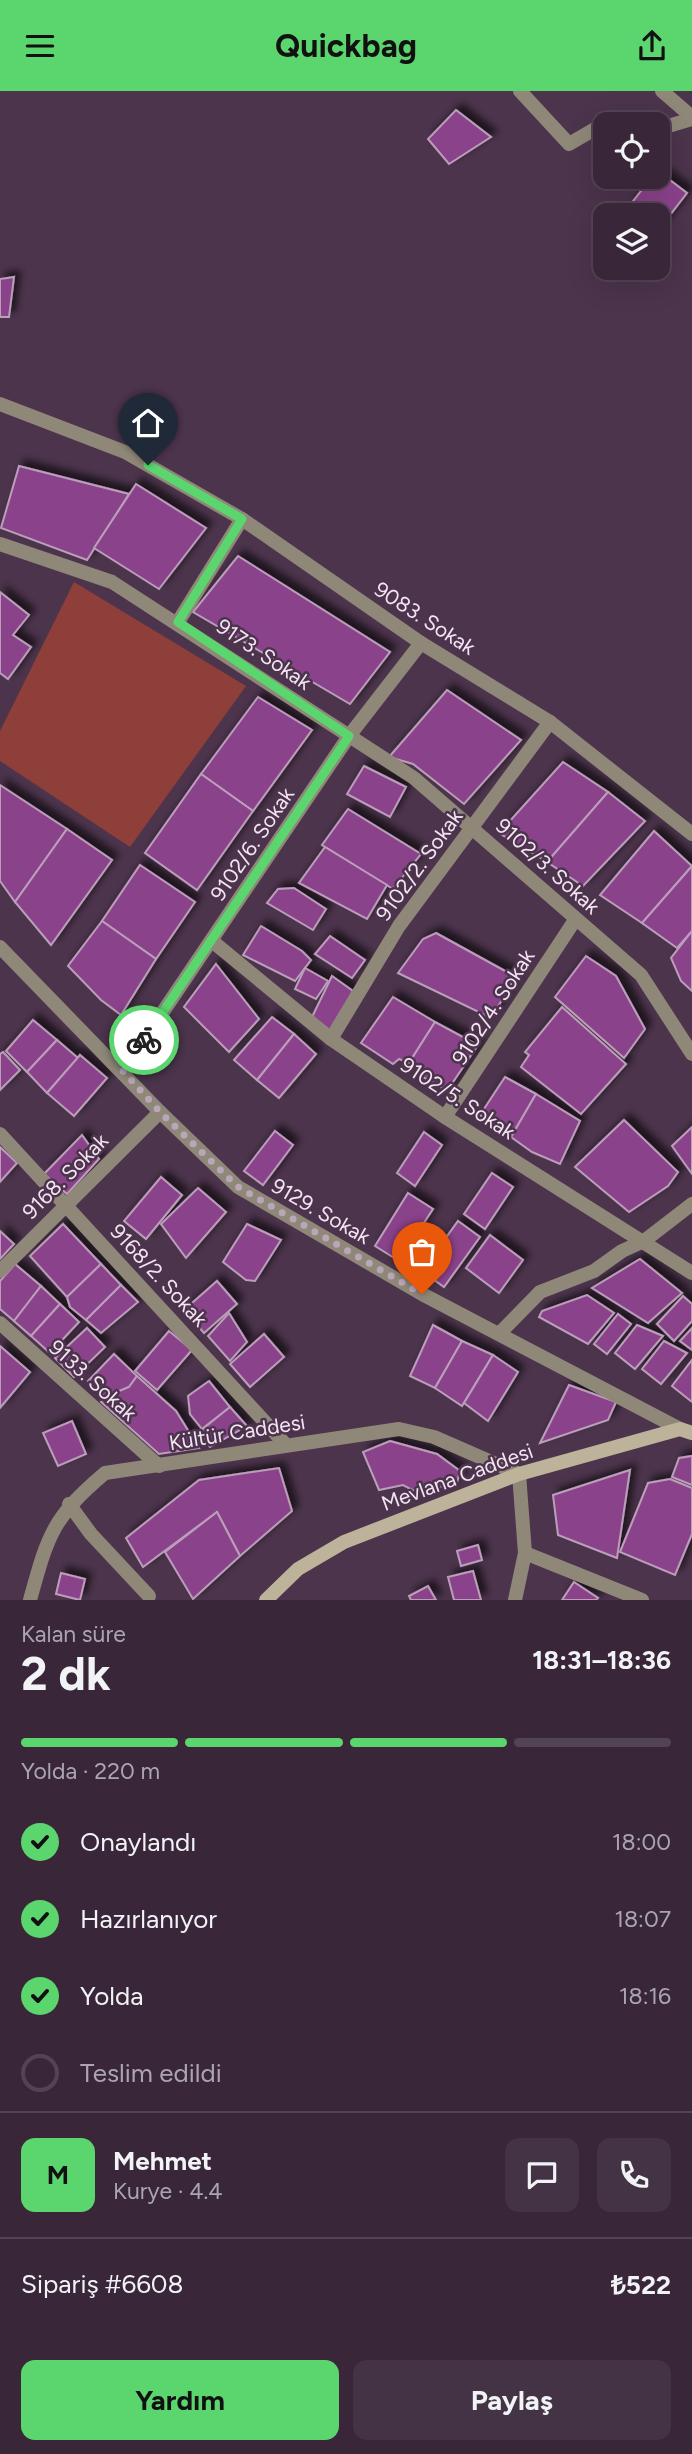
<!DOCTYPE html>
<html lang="tr">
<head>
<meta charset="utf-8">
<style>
  :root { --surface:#392739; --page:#434; --text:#f1f3f6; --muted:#aba5ae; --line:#534453; --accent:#5bd56e }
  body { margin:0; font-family:Figtree,sans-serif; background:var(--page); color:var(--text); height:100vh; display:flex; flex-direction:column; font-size:26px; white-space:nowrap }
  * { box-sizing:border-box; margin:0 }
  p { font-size:23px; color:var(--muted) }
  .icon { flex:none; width:38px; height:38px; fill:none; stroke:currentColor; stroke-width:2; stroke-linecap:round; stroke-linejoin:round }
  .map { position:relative; height:1509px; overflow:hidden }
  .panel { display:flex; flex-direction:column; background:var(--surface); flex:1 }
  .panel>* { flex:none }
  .fabs { position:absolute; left:593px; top:21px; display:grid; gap:14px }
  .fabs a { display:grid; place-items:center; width:77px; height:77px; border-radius:14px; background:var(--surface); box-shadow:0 7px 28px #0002,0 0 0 2px var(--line); font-size:35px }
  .pin { position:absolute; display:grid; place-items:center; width:60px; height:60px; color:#fff; margin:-72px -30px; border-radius:50% 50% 50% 0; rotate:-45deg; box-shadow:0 0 7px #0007 }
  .pin .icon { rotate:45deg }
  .courier { position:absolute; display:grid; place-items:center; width:70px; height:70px; margin:-35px; border:5px solid #5bd56e; border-radius:50%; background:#fff; color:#222; box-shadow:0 2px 9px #0007 }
  .headline em { font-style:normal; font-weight:700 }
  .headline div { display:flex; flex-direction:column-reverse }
  .headline { display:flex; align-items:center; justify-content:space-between; height:119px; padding:0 21px }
  h1 { font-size:46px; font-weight:700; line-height:52px }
  .bar { display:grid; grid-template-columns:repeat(4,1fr); gap:10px 7px; align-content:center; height:84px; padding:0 21px }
  .bar i { height:9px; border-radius:5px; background:var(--line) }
  .bar .on { background:var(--accent) }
  .bar p { grid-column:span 4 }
  .line { display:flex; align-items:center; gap:18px; padding:0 21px; border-top:2px solid var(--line) }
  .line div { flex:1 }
  .round { display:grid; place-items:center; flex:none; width:74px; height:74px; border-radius:14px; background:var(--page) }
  ol { padding:0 21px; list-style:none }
  li { display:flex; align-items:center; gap:21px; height:77px }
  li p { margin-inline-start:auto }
  li .icon { padding:7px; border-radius:50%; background:var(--accent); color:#111; stroke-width:4 }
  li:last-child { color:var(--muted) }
  li i { width:38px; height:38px; border:4px solid var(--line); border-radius:50% }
  .cta { display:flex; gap:14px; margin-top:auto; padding:14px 21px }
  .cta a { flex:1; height:80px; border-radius:14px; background:var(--accent); color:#111; font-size:28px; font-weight:700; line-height:80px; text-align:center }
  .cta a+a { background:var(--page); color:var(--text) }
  header { display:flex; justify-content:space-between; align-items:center; height:91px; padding:0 21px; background:var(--accent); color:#111; font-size:32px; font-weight:700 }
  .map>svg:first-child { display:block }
</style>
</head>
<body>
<header><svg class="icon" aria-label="menu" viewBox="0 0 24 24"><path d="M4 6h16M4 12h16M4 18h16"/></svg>Quickbag<svg class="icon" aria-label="share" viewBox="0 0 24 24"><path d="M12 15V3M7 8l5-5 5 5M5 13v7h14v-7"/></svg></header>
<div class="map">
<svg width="692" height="1509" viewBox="0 0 692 1509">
  <defs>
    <filter id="shadow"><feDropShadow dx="6" dy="-6" stdDeviation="3.5" flood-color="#0009"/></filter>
  </defs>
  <rect width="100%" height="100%" fill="#4c344c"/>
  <path fill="#8f3f39" d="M74 491 246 595 130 756 0 670V640Z"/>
  <g fill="#8a438b" stroke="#bb9eba" stroke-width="2" filter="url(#shadow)">
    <path d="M456 19 491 46 449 73 428 48Z"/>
    <path d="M658 80 687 102 660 137 658 124H643L630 114 652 86H658Z"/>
    <path d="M14 186 9 226H0V188Z"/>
    <path d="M19 375 129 403 87 469 1 437Z"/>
    <path d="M136 393 206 437 159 498 94 457Z"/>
    <path d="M238 465 390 561 350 613 193 521Z"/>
    <path d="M0 501 29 524 13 544 31 556 8 588 0 582Z"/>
    <path d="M447 599 521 649 464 713 413 673 389 666Z"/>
    <path d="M258 606 312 639 253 720 201 683Z"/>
    <path d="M563 671 608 701 547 771 499 742Z"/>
    <path d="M364 675 406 696 390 726 347 703Z"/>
    <path d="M201 683 253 720 197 799 145 762Z"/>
    <path d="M0 694 67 738 15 811 0 790Z"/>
    <path d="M608 701 645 730 583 795 547 771Z"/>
    <path d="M348 718 421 763 393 798 322 754Z"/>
    <path d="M67 738 112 769 51 854 15 811Z"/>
    <path d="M654 740 692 775 642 832 600 804Z"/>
    <path d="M325 756 387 794 367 828 299 792Z"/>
    <path d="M140 774 195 811 156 868 102 830Z"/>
    <path d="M692 775V840L677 857 642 832Z"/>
    <path d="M294 797 326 818 313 839 267 812 278 798Z"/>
    <path d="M102 830 156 868 121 924 101 909 68 875Z"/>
    <path d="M261 835 302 860 311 869 295 890 243 864Z"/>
    <path d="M692 840V900L681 890 671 867Z"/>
    <path d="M436 842 516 886 491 927 398 882 423 848Z"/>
    <path d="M330 845 365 869 352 887 315 863Z"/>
    <path d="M586 865 616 885 645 938 624 967 555 906Z"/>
    <path d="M216 873 259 928 229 961 184 916Z"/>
    <path d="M305 877 328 890 316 908 295 898Z"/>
    <path d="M332 885 353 900 332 941 312 926Z"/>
    <path d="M393 906 435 931 409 972 399 968 393 973 361 952Z"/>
    <path d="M562 916 626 973 581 1023 521 976 529 964 525 961Z"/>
    <path d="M272 926 294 943 257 989 234 969Z"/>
    <path d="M33 929 57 949 27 981 6 960Z"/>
    <path d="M435 931 478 954 447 1000 418 983 417 977 409 972Z"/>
    <path d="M294 943 316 963 279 1007 257 989Z"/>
    <path d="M57 949 78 967 47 1002 27 981Z"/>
    <path d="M3 961 20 979 0 999V963Z"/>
    <path d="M80 964 107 987 74 1025 47 1002Z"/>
    <path d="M505 986 536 1003 511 1046 480 1024Z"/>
    <path d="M536 1003 580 1030 560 1073 532 1061 511 1046Z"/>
    <path d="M624 1029 678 1081 668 1095 629 1121 575 1076Z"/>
    <path d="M692 1036V1083L672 1055Z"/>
    <path d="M275 1040 293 1054 263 1094 244 1080Z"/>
    <path d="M424 1041 442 1054 415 1095 397 1082Z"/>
    <path d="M82 1044 99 1068 67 1103 44 1083Z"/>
    <path d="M0 1056 17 1072 0 1091Z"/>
    <path d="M492 1082 513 1096 485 1138 464 1123Z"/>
    <path d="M161 1086 182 1104 146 1148 124 1130Z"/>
    <path d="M198 1097 226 1121 186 1167 161 1133Z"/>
    <path d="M408 1102 433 1118 399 1170 375 1155Z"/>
    <path d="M458 1130 480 1146 444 1196 422 1180Z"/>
    <path d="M63 1133 101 1173 67 1206 30 1165Z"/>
    <path d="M247 1133 281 1149 255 1190 246 1189 223 1171Z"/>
    <path d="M0 1140 14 1153 0 1168Z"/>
    <path d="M490 1144 523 1169 499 1202 466 1177Z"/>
    <path d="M640 1168 682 1202 648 1232 592 1197Z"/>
    <path d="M15 1173 41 1195 14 1230 0 1218V1190Z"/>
    <path d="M101 1173 121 1194 86 1229 70 1216 67 1206Z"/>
    <path d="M217 1190 237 1213 204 1242 184 1219Z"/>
    <path d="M121 1194 138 1211 101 1242 86 1229Z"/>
    <path d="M41 1195 60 1213 31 1245 14 1230Z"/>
    <path d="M587 1204 614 1222 588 1253 539 1226 542 1220Z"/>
    <path d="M683 1205 692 1213V1230L674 1250 657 1233Z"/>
    <path d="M60 1213 79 1231 50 1262 31 1245Z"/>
    <path d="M229 1222 247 1251 230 1270 208 1245Z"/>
    <path d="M618 1223 631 1233 607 1263 594 1253Z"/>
    <path d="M433 1234 462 1250 435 1297 410 1285Z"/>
    <path d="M637 1234 663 1245 635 1278 615 1262Z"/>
    <path d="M87 1237 105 1256 74 1286 55 1267Z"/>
    <path d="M692 1237V1259L680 1250Z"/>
    <path d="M169 1240 192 1259 157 1299 135 1280Z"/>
    <path d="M264 1243 284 1266 250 1296 230 1273Z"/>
    <path d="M462 1250 493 1264 462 1315 435 1297Z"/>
    <path d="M664 1250 687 1262 661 1293 642 1278Z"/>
    <path d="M0 1255 30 1281 0 1317Z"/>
    <path d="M114 1263 137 1285 129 1296 105 1306 88 1290Z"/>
    <path d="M493 1264 518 1281 488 1330 464 1312Z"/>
    <path d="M692 1269V1311L672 1295Z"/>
    <path d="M137 1285 176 1320 199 1357 159 1363 101 1311 105 1306 129 1296Z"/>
    <path d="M209 1290 230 1316 202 1338 190 1323 188 1305Z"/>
    <path d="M569 1294 616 1311 608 1329 540 1352Z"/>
    <path d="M230 1316 247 1335 210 1356 199 1341Z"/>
    <path d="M72 1330 86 1363 58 1375 43 1342Z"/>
    <path d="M390 1350 437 1363 460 1380 457 1392 418 1402 403 1394 379 1399 363 1361Z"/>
    <path d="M692 1365V1394L672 1386 679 1367Z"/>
    <path d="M279 1377 292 1420 240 1465 217 1421 143 1476 126 1447 199 1389Z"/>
    <path d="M630 1379 617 1467 558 1444 553 1404Z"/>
    <path d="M670 1388 692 1397V1443L675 1484 620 1461 648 1392Z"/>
    <path d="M217 1421 240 1465 193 1508 165 1461Z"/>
    <path d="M478 1454 482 1469 461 1475 457 1460Z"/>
    <path d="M473 1480 481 1509H454L448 1486Z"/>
    <path d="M61 1482 85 1488 80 1509 56 1503Z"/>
    <path d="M574 1491 598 1507 596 1509H562Z"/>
    <path d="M428 1495 436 1509H411L409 1505Z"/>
  </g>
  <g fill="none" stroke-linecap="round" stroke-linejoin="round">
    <path stroke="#8f8879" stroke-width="14" d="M69 1413 91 1443 149 1505"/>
    <g stroke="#8f8879" stroke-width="14">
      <path d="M520 0 569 53 600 35H606"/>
      <path d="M662 0 692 26"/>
      <path d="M658 38 692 28"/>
      <path d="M0 453 112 491 414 687 641 884 692 963"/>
      <path d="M178 531 242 428"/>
      <path d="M212 850 331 948 445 1026 692 1182"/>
      <path d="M331 948 399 835 550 631"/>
      <path d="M123 980 349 645 421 552"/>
      <path d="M445 1026 575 829"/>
      <path d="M0 1043 286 1354"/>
      <path d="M0 1180 160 1021"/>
      <path d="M0 1232 159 1375"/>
      <path d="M500 1242 540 1201 594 1180 622 1160 644 1150 692 1113"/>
      <path d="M525 1462 642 1509"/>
      <path d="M30 1509C48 1444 52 1427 105 1382L399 1338 434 1346 519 1383 525 1462 515 1509"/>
    </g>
    <g stroke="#8f8879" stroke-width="14">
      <path d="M0 313 125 361 242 428 421 552 550 631 692 743"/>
      <path d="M0 856 160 1021 238 1096 422 1203 680 1338"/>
    </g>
    <path stroke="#bdb29a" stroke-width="14" d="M266 1509 298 1478 344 1451 519 1383 680 1338 692 1342"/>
  </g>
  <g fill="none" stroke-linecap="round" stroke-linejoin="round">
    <path stroke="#b9a6b9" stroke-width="7" stroke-dasharray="0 12.6" d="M144 949 123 980 160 1021 238 1096 422 1203"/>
    <path stroke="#5bd56e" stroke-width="9" d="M144 949 349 645 178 531 242 428 148 374"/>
  </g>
  <g text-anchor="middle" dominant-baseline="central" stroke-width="5" stroke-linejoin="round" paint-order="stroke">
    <g font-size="21" fill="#f4e4f3" stroke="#4c344c">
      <text transform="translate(425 527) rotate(33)">9083. Sokak</text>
      <text transform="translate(264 563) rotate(34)">9173. Sokak</text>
      <text transform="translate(252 753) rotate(-56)">9102/6. Sokak</text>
      <text transform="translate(419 774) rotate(-54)">9102/2. Sokak</text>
      <text transform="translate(548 775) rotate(42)">9102/3. Sokak</text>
      <text transform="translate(493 916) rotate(-57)">9102/4. Sokak</text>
      <text transform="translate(458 1007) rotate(33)">9102/5. Sokak</text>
      <text transform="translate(65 1085) rotate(-45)">9168. Sokak</text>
      <text transform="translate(321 1120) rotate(30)">9129. Sokak</text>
      <text transform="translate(159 1184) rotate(47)">9168/2. Sokak</text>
      <text transform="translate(93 1289) rotate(42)">9133. Sokak</text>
      <text transform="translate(237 1341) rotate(-9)">Kültür Caddesi</text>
      <text transform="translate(457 1386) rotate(-20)">Mevlana Caddesi</text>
    </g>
  </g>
</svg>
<div class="fabs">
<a><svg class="icon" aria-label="locate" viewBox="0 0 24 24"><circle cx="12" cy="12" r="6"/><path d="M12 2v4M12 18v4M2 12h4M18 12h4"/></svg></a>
<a><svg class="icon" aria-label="layers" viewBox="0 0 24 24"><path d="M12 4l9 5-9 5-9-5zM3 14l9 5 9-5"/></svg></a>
</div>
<div class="pin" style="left:422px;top:1203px;background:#ea580c"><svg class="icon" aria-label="bag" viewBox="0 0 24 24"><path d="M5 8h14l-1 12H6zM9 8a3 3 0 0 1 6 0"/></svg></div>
<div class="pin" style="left:148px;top:374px;background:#1f2937"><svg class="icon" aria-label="home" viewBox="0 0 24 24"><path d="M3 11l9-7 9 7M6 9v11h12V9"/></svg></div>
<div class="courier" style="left:144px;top:949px"><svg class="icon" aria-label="bike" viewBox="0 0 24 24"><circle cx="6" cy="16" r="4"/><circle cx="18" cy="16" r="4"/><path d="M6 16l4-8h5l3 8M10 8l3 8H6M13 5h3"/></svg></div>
</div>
<section class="panel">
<div class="headline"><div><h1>2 dk</h1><p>Kalan süre</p></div><em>18:31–18:36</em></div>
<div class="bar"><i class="on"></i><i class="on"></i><i class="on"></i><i></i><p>Yolda · 220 m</p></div>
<ol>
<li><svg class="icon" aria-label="check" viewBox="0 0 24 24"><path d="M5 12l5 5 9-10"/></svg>Onaylandı<p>18:00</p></li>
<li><svg class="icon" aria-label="check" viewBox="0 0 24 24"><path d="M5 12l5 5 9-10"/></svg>Hazırlanıyor<p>18:07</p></li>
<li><svg class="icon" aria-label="check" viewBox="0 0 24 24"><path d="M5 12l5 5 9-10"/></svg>Yolda<p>18:16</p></li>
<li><i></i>Teslim edildi</li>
</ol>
<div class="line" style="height:126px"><b class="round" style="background:var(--accent);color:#111">M</b><div><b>Mehmet</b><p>Kurye · 4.4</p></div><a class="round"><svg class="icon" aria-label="chat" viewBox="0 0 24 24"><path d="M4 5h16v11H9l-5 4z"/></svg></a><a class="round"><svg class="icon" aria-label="phone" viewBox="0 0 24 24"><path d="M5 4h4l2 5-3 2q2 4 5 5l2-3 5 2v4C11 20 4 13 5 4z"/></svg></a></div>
<div class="line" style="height:91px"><div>Sipariş #6608</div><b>₺522</b></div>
<div class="cta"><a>Yardım</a><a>Paylaş</a></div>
</section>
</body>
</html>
